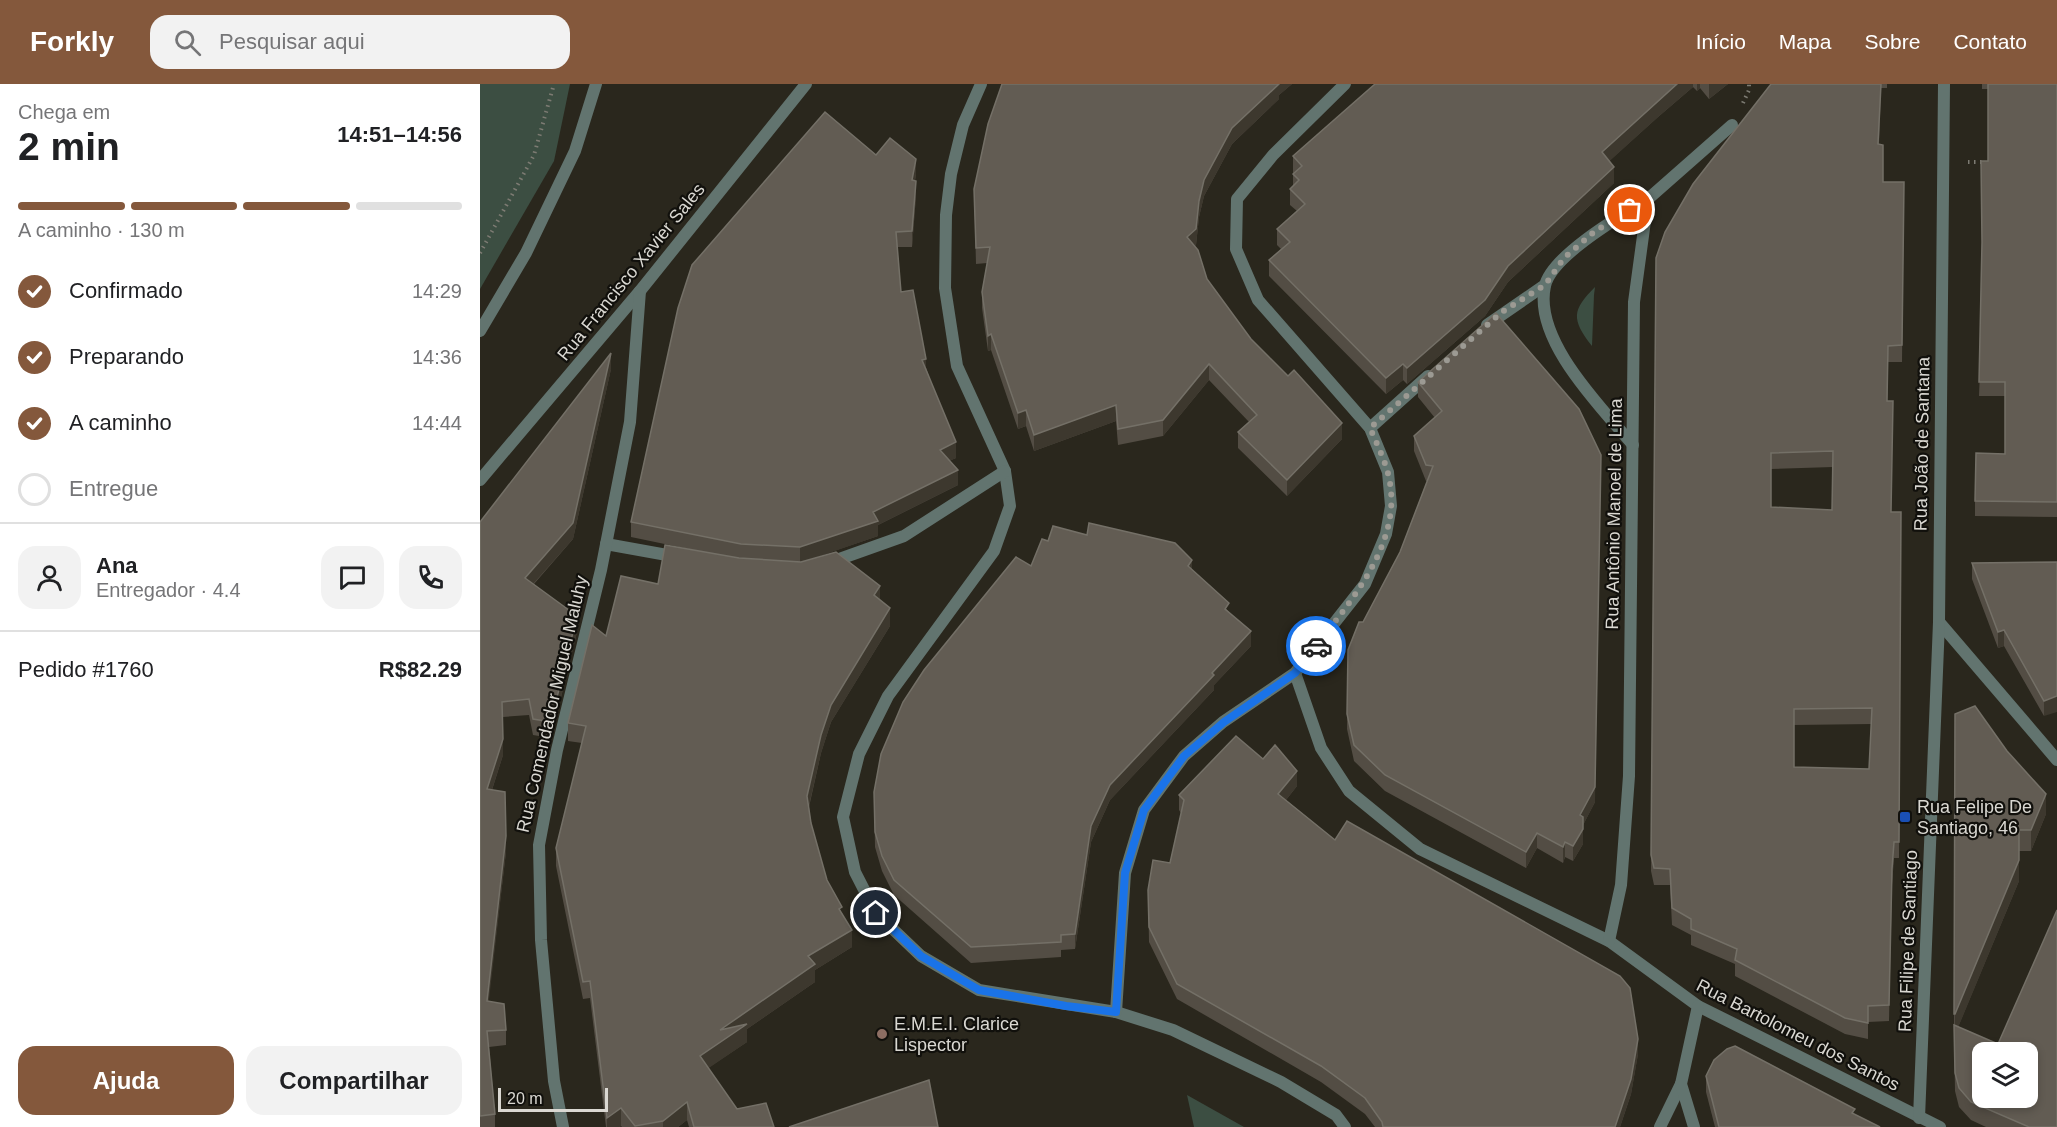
<!DOCTYPE html>
<html lang="pt">
<head>
<meta charset="utf-8">
<style>
  :root { --surface:#fff; --page:#f2f2f2; --text:#202124; --muted:#757577; --line:#e0e0e0; --accent:#84583c }
  body { margin:0; font-family:Arial,sans-serif; background:var(--page); color:var(--text); height:100vh; display:flex; flex-direction:column; font-size:22px; white-space:nowrap }
  * { box-sizing:border-box; margin:0 }
  p { font-size:20px; color:var(--muted) }
  .icon { flex:none; width:33px; height:33px; fill:none; stroke:currentColor; stroke-width:2; stroke-linecap:round; stroke-linejoin:round }
  .map { position:relative; flex:1; overflow:hidden }
  .details { display:flex; flex-direction:column; background:var(--surface); width:480px }
  .details>* { flex:none }
  .tools { position:absolute; left:1492px; top:958px; display:grid; gap:12px }
  .tools a { display:grid; place-items:center; width:66px; height:66px; border-radius:12px; background:var(--surface); box-shadow:0 3px 9px #0003; font-size:30px }
  .scale { position:absolute; left:18px; bottom:15px; width:110px; box-sizing:border-box; padding-left:6px; border:3px solid #dad8d2; border-top:0; font-size:16px; line-height:21px; white-space:nowrap; color:#dad8d2; -webkit-text-stroke:4px #11100c; paint-order:stroke }
  .pin { position:absolute; display:grid; place-items:center; width:51px; height:51px; color:#fff; margin:-26px; border:3px solid #fff; border-radius:50%; box-shadow:0 2px 6px #0007 }
  .courier { position:absolute; display:grid; place-items:center; width:60px; height:60px; margin:-30px; border:4px solid #1a73e8; border-radius:50%; background:#fff; color:#222; box-shadow:0 2px 8px #0007 }
  .overview em { font-style:normal; font-weight:800 }
  .overview div { display:flex; flex-direction:column-reverse }
  .overview { display:flex; align-items:center; justify-content:space-between; height:102px; padding:0 18px }
  h1 { font-size:39px; font-weight:800; line-height:45px }
  .bar { display:grid; grid-template-columns:repeat(4,1fr); gap:9px 6px; align-content:center; height:72px; padding:0 18px }
  .bar i { height:8px; border-radius:4px; background:var(--line) }
  .bar .selected { background:var(--accent) }
  .bar p { grid-column:span 4 }
  .line { display:flex; align-items:center; gap:15px; padding:0 18px; border-top:2px solid var(--line) }
  .line div { flex:1 }
  .round { display:grid; place-items:center; flex:none; width:63px; height:63px; border-radius:18px; background:var(--page) }
  ol { padding:0 18px; list-style:none }
  li { display:flex; align-items:center; gap:18px; height:66px }
  li p { margin-inline-start:auto }
  li .icon { padding:6px; border-radius:50%; background:var(--accent); color:#fff; stroke-width:4 }
  li:last-child { color:var(--muted) }
  li i { width:33px; height:33px; border:3px solid var(--line); border-radius:50% }
  .button { display:flex; gap:12px; margin-top:auto; padding:12px 18px }
  .button a { flex:1; height:69px; border-radius:18px; background:var(--accent); color:#fff; font-size:24px; font-weight:800; line-height:69px; text-align:center }
  .button a+a { background:var(--page); color:var(--text) }
  header { display:flex; align-items:center; gap:36px; box-sizing:border-box; height:84px; padding:0 30px; background:var(--accent); color:#fff }
  header strong { font-size:28px }
  nav { display:flex; gap:33px; margin-inline-start:auto; font-size:21px }
  .search { width:420px; height:54px; background:var(--page); display:flex; align-items:center; gap:15px; box-sizing:border-box; padding:0 21px; border-radius:18px; color:var(--muted); font-size:22px }
  main { display:flex; flex:1; min-height:0 }
  .map>svg:first-child { display:block }
</style>
</head>
<body>
<header>
<strong>Forkly</strong>
<div class="search"><svg class="icon" aria-label="search" viewBox="0 0 24 24"><circle cx="10" cy="10" r="6"/><path d="M15 15l6 6"/></svg>Pesquisar aqui</div>
<nav><a>Início</a><a>Mapa</a><a>Sobre</a><a>Contato</a></nav>
</header>
<main>
<section class="details">
<div class="overview"><div><h1>2 min</h1><p>Chega em</p></div><em>14:51–14:56</em></div>
<div class="bar"><i class="selected"></i><i class="selected"></i><i class="selected"></i><i></i><p>A caminho · 130 m</p></div>
<ol>
<li><svg class="icon" aria-label="check" viewBox="0 0 24 24"><path d="M5 12l5 5 9-10"/></svg>Confirmado<p>14:29</p></li>
<li><svg class="icon" aria-label="check" viewBox="0 0 24 24"><path d="M5 12l5 5 9-10"/></svg>Preparando<p>14:36</p></li>
<li><svg class="icon" aria-label="check" viewBox="0 0 24 24"><path d="M5 12l5 5 9-10"/></svg>A caminho<p>14:44</p></li>
<li><i></i>Entregue</li>
</ol>
<div class="line" style="height:108px"><a class="round"><svg class="icon" aria-label="person" viewBox="0 0 24 24"><circle cx="12" cy="8" r="4"/><path d="M4 21q1-7 8-7t8 7"/></svg></a><div><b>Ana</b><p>Entregador · 4.4</p></div><a class="round"><svg class="icon" aria-label="chat" viewBox="0 0 24 24"><path d="M4 5h16v11H9l-5 4z"/></svg></a><a class="round"><svg class="icon" aria-label="phone" viewBox="0 0 24 24"><path d="M5 4h4l2 5-3 2q2 4 5 5l2-3 5 2v4C11 20 4 13 5 4z"/></svg></a></div>
<div class="line" style="height:78px"><div>Pedido #1760</div><b>R$82.29</b></div>
<div class="button"><a>Ajuda</a><a>Compartilhar</a></div>
</section>
<div class="map">
<svg width="1577" height="1043" viewBox="0 0 1577 1043">
  <rect width="100%" height="100%" fill="#2a271d"/>
  <g fill="#3c4e42">
    <path d="M0 0H90L74 77 0 205Z"/>
    <path d="M1115 203 1114 211 1112 262C1091 235 1092 226 1115 203Z"/>
    <path d="M707 1011 764 1043H714Z"/>
  </g>
  <g fill="none" stroke-linecap="round" stroke-linejoin="round">
    <g stroke="#7d7b73" stroke-width="4" stroke-dasharray="1.5 4.5" stroke-linecap="butt">
      <path d="M1263 19 1269 6V0"/>
      <path d="M1488 78H1504"/>
      <path d="M0 169 54 71 74 0"/>
    </g>
    <g stroke="#62746f" stroke-width="12">
      <path d="M1007 241 1065 201"/>
      <path d="M890 344 948 292"/>
    </g>
    <g stroke="#62746f" stroke-width="12">
      <path d="M501 0 483 41 471 90 466 131 465 204 477 282 525 387 530 422 514 467 408 612 379 670 363 733 375 788 396 829 441 872 499 906 636 928 693 946 801 998 856 1031 865 1043"/>
      <path d="M0 247 46 169 95 67 116 0"/>
      <path d="M1153 361C1121 323 1053 256 1065 202 1071 172 1142 131 1168 115"/>
      <path d="M0 396 160 207 326 0"/>
      <path d="M126 460 198 473"/>
      <path d="M351 478 424 452 525 387"/>
      <path d="M1459 538 1577 676"/>
      <path d="M815 589 841 664 869 707 940 765 1129 857 1218 922 1460 1043"/>
      <path d="M1129 857 1141 801 1149 692 1154 218 1168 115 1252 41"/>
      <path d="M636 928 645 789 664 726 704 672 743 638 815 589 885 500 906 450 911 422 908 388 890 344 778 216 756 165 757 115 793 71 865 0"/>
      <path d="M1439 1034 1459 538 1464 0"/>
      <path d="M83 1043 74 997 61 856 59 761 77 666 121 486 150 338 160 207"/>
      <path d="M1180 1043 1201 1000"/>
      <path d="M1214 1043 1201 1000 1218 922"/>
    </g>
  </g>
  <g fill="#534d44" fill-rule="evenodd">
    <path d="M522 0H812L799 11V15L752 60 724 112 719 133 716 161 714 162 727 195 771 255 862 355 807 412 758 364V348L769 338 729 296 683 352 638 361 636 337 554 367 546 342 538 345 511 266 508 267 502 224V208L507 179 496 180 494 105Z"/>
    <path d="M895 0H1248L1229 15 1220 4 1217 7 1213 3 1178 33 1129 77 1134 99 1028 198 1005 232 927 300 923 296 906 310 789 192V176L801 165 797 161V145L817 127 810 121V105L813 102V72Z"/>
    <path d="M1291 0H1407V4H1401L1399 60 1403 98H1424L1422 278H1408L1407 317 1411 428H1421L1419 774H1414L1412 801 1409 937 1388 938V955L1365 950 1255 892V880L1211 861V851L1192 841 1190 801H1174L1171 787 1176 174ZM1353 383 1352 426 1291 423V385ZM1392 640 1389 685 1314 683V641Z"/>
    <path d="M1502 0H1577V433L1495 432V417L1525 370V312H1499L1508 77V5H1502Z"/>
    <path d="M396 71 436 90 435 97 436 112 432 163H417L421 208 476 374 469 377 478 401 398 441V452L336 473 400 516 410 542 351 638 341 669 329 723 331 739 347 796 362 830 372 863 335 886V898L267 945V958L228 984 257 1025 294 1043H209L207 1036 198 1043H142L141 1042 139 1043H126L110 914 103 915 76 782V764L102 659 88 657V639L126 552 178 500 228 469 151 453V438Z"/>
    <path d="M1016 229 1115 718 1103 741V760L1093 777 1085 773 1083 779 1057 764 1046 784 905 707 874 677 867 645 868 566 883 538 920 468 947 397H946L934 367V352L955 334 938 313V298Z"/>
    <path d="M131 285 93 455 54 500 97 548 71 654 53 651 49 631 23 633V671L12 706 26 768 8 918 26 946V961L9 963 15 1030V1043H0V438Z"/>
    <path d="M568 457 712 486 749 528 771 562 734 601V606L630 716 611 758 595 865 581 866V873L491 879 414 811 402 787 395 763 394 708Z"/>
    <path d="M1577 478 1564 632 1524 562 1518 564 1492 495V479Z"/>
    <path d="M1475 630 1566 730 1551 767H1539V797L1478 943 1577 1043H1506L1491 1036 1479 1023 1475 1007 1474 950Z"/>
    <path d="M783 675 817 702 806 716 855 756 1158 970 1151 1010 1140 1043H895L885 1030 841 998 697 915 669 858 668 806 690 779 701 729 699 726V711Z"/>
    <path d="M1226 992 1375 1031 1400 1043H1235L1226 1008Z"/>
  </g>
  <g fill="#3d382e">
    <path d="M797 0H812L799 11V15L752 60 724 112 719 133 716 161 707 169V153L724 96 752 44Z"/>
    <path d="M1197 0H1213V3L1178 33 1122 84V68Z"/>
    <path d="M1217 0H1220V4L1217 7Z"/>
    <path d="M1229 0H1248L1229 15Z"/>
    <path d="M1401 0 1398 76V60Z"/>
    <path d="M436 75V90L432 111V96Z"/>
    <path d="M1134 83V99L1028 198 1005 232 927 300V284L1028 182Z"/>
    <path d="M436 97V112L432 163V147Z"/>
    <path d="M511 250V266L508 267V252Z"/>
    <path d="M131 269V285L93 455 45 509V494Z"/>
    <path d="M446 275V290L442 276Z"/>
    <path d="M729 280V296L683 352V336Z"/>
    <path d="M923 280V296L906 310V294Z"/>
    <path d="M636 321V337L554 367V351Z"/>
    <path d="M546 326V342L538 345V329Z"/>
    <path d="M862 339V355L807 412V396Z"/>
    <path d="M476 358V374L460 381V366Z"/>
    <path d="M478 386V401L398 441V452L320 479V463Z"/>
    <path d="M1121 387 1115 718 1100 747V731Z"/>
    <path d="M712 476V491L708 482Z"/>
    <path d="M400 502V520L394 511Z"/>
    <path d="M410 524V542L351 638 341 669 327 730V712L341 651 351 621Z"/>
    <path d="M97 532V548L71 654V638Z"/>
    <path d="M1524 546V562L1518 564V548Z"/>
    <path d="M771 547V562L734 601V606L630 716 611 758 595 865V850L611 742 630 701Z"/>
    <path d="M1577 612V628L1564 632V617Z"/>
    <path d="M23 655V671L7 721V705Z"/>
    <path d="M817 687V702L798 726V710Z"/>
    <path d="M1566 710V730L1551 767V746Z"/>
    <path d="M1103 745V760L1093 777V762Z"/>
    <path d="M1057 749V764L1046 784V768Z"/>
    <path d="M26 752V768L7 933V917Z"/>
    <path d="M1085 758V773L1083 779V763Z"/>
    <path d="M1414 758 1412 801 1409 937 1412 785Z"/>
    <path d="M1539 776V797L1475 951V930Z"/>
    <path d="M372 846V863L335 886V898L267 945V958L220 990V972L240 946 328 872Z"/>
    <path d="M1158 955V970L1151 1010 1140 1043H1135Z"/>
    <path d="M207 1018V1036L198 1043H183V1037Z"/>
    <path d="M141 1024V1042L139 1043H127V1034Z"/>
  </g>
  <g fill="#625c53" stroke="#747067" stroke-width="1.5" fill-rule="evenodd">
    <path d="M522 0H799L752 44 724 96 719 117 716 145 707 153 718 166 727 195 771 255 808 292 814 286 862 339 807 396 758 348 777 331 729 280 683 336 638 345 636 321 554 351 546 326 538 329 511 250 508 252 502 208 510 163 496 164 494 105 508 40Z"/>
    <path d="M895 0H1197L1122 68 1134 83 1028 182 1005 216 927 284 923 280 906 294 789 176 810 158 797 145 825 120 810 105 819 96 813 90 822 82 813 72Z"/>
    <path d="M1291 0H1401L1398 60 1403 61V98H1424L1422 261 1408 262 1407 317H1413L1411 428H1421L1419 758H1414L1412 785 1409 921 1388 922V939L1365 934 1255 876 1257 865 1211 845V835L1192 824 1190 785 1174 784 1171 771 1176 174 1185 148 1213 100ZM1353 367 1352 426 1291 423V369ZM1392 624 1389 685 1314 683V625Z"/>
    <path d="M1508 0H1577V418L1495 417 1496 369 1525 370V298H1499L1502 158 1501 77H1508Z"/>
    <path d="M345 28 396 71 410 54 436 75 432 96 436 97 432 147 416 148 421 208 433 206 446 275 442 276 476 358 460 366 478 386 393 428 398 437 320 463 261 460 151 438 198 224 212 181Z"/>
    <path d="M1016 229 1099 325 1121 371 1115 703 1100 731 1103 733V745L1093 762 1085 758 1083 763 1057 749 1046 768 905 691 874 661 867 630 868 566 879 538H883L920 468 953 382 946 381 934 352 962 327 938 298Z"/>
    <path d="M131 269 93 439 45 494 97 532 71 638 53 635 49 615 22 618 23 655 7 705 25 708 26 752 7 917 24 920 26 946 7 947 15 1030 0 1032V438Z"/>
    <path d="M609 439 695 459 712 476 708 482 749 519 745 525 771 547 732 589 734 591 630 701 611 742 595 850 581 851V858L491 863 414 796 402 772 395 748 394 708 401 670 423 618 444 586 536 473 551 482 562 455 568 457 573 442 607 451Z"/>
    <path d="M185 461 259 474 321 478 356 468 400 502 394 511 410 524 351 621 341 651 327 712 331 739 347 796 362 823 359 825 372 846 328 872 335 880 240 946 267 940 220 972 257 1025 286 1019 294 1043H214L207 1018 183 1037 155 1042 141 1024 127 1034 110 897 103 898 76 764 106 642 88 639 112 541 126 552 141 492 178 500Z"/>
    <path d="M1577 478V612L1564 617 1524 546 1518 548 1492 479Z"/>
    <path d="M1495 622 1527 667 1566 710 1551 746H1539V776L1475 930H1474L1475 630Z"/>
    <path d="M756 652 783 675 795 661 817 687 798 710 855 756 867 737 1140 892 1150 904 1158 955 1151 995 1135 1043H903L902 1038 885 1014 841 982 697 900 669 843 668 806 673 776 690 779 704 716 699 711Z"/>
    <path d="M1577 826V1043H1549L1491 1018 1479 1004 1475 989 1474 941 1518 960ZM1503 969H1548V1014H1503Z"/>
    <path d="M1255 962 1375 1025 1372 1029 1400 1043H1239L1226 992 1234 976 1247 965Z"/>
    <path d="M449 996 458 1043H309Z"/>
  </g>
  <g fill="none" stroke-linecap="round" stroke-linejoin="round">
    <path stroke="#9c9a93" stroke-width="6" stroke-dasharray="0 10.8" d="M836 562C874 513 927 453 907 386 903 372 896 358 890 344L1022 228 1065 201 1084 174 1114 148 1150 126"/>
    <path stroke="#1a73e8" stroke-width="8" d="M396 829 441 872 499 906 586 922 636 928 645 789 664 726 704 672 744 638 815 589 836 562"/>
  </g>
  <rect fill="#1a4fb4" stroke="#11100c" stroke-width="2" x="1419" y="727" width="12" height="12" rx="3"/>
  <circle fill="#8d6e63" stroke="#11100c" stroke-width="2" cx="402" cy="950" r="6"/>
  <g text-anchor="middle" dominant-baseline="central" stroke-width="4.5" stroke-linejoin="round" paint-order="stroke">
    <g font-size="18" fill="#dad8d2" stroke="#11100c">
      <text transform="translate(151 188) rotate(-51)">Rua Francisco Xavier Sales</text>
      <text transform="translate(1442 360) rotate(-89)">Rua João de Santana</text>
      <text transform="translate(1134 430) rotate(-89)">Rua Antônio Manoel de Lima</text>
      <text transform="translate(72 620) rotate(-77)">Rua Comendador Miguel Maluhy</text>
      <text transform="translate(1428 857) rotate(-88)">Rua Filipe de Santiago</text>
      <text transform="translate(1318 951) rotate(27)">Rua Bartolomeu dos Santos</text>
    </g>
    <g font-size="18" fill="#dad8d2" stroke="#11100c" text-anchor="start">
      <text x="1437" y="723">Rua Felipe De<tspan x="1437" dy="21">Santiago, 46</tspan></text>
      <text x="414" y="940">E.M.E.I. Clarice<tspan x="414" dy="21">Lispector</tspan></text>
    </g>
  </g>
</svg>
<div class="tools">
<a><svg class="icon" aria-label="layers" viewBox="0 0 24 24"><path d="M12 4l9 5-9 5-9-5zM3 14l9 5 9-5"/></svg></a>
</div>
<div class="scale">20 m</div>
<div class="pin" style="left:1150px;top:126px;background:#ea580c"><svg class="icon" aria-label="bag" viewBox="0 0 24 24"><path d="M5 8h14l-1 12H6zM9 8a3 3 0 0 1 6 0"/></svg></div>
<div class="pin" style="left:396px;top:829px;background:#1f2937"><svg class="icon" aria-label="home" viewBox="0 0 24 24"><path d="M3 11l9-7 9 7M6 9v11h12V9"/></svg></div>
<div class="courier" style="left:836px;top:562px"><svg class="icon" aria-label="car" viewBox="0 0 24 24"><path d="M5 17H2v-5l4-1 3-4h7l3 4 3 1v5h-3M9 17h6M6 11h13"/><circle cx="7" cy="17" r="2"/><circle cx="17" cy="17" r="2"/></svg></div>
</div>
</main>
</body>
</html>
